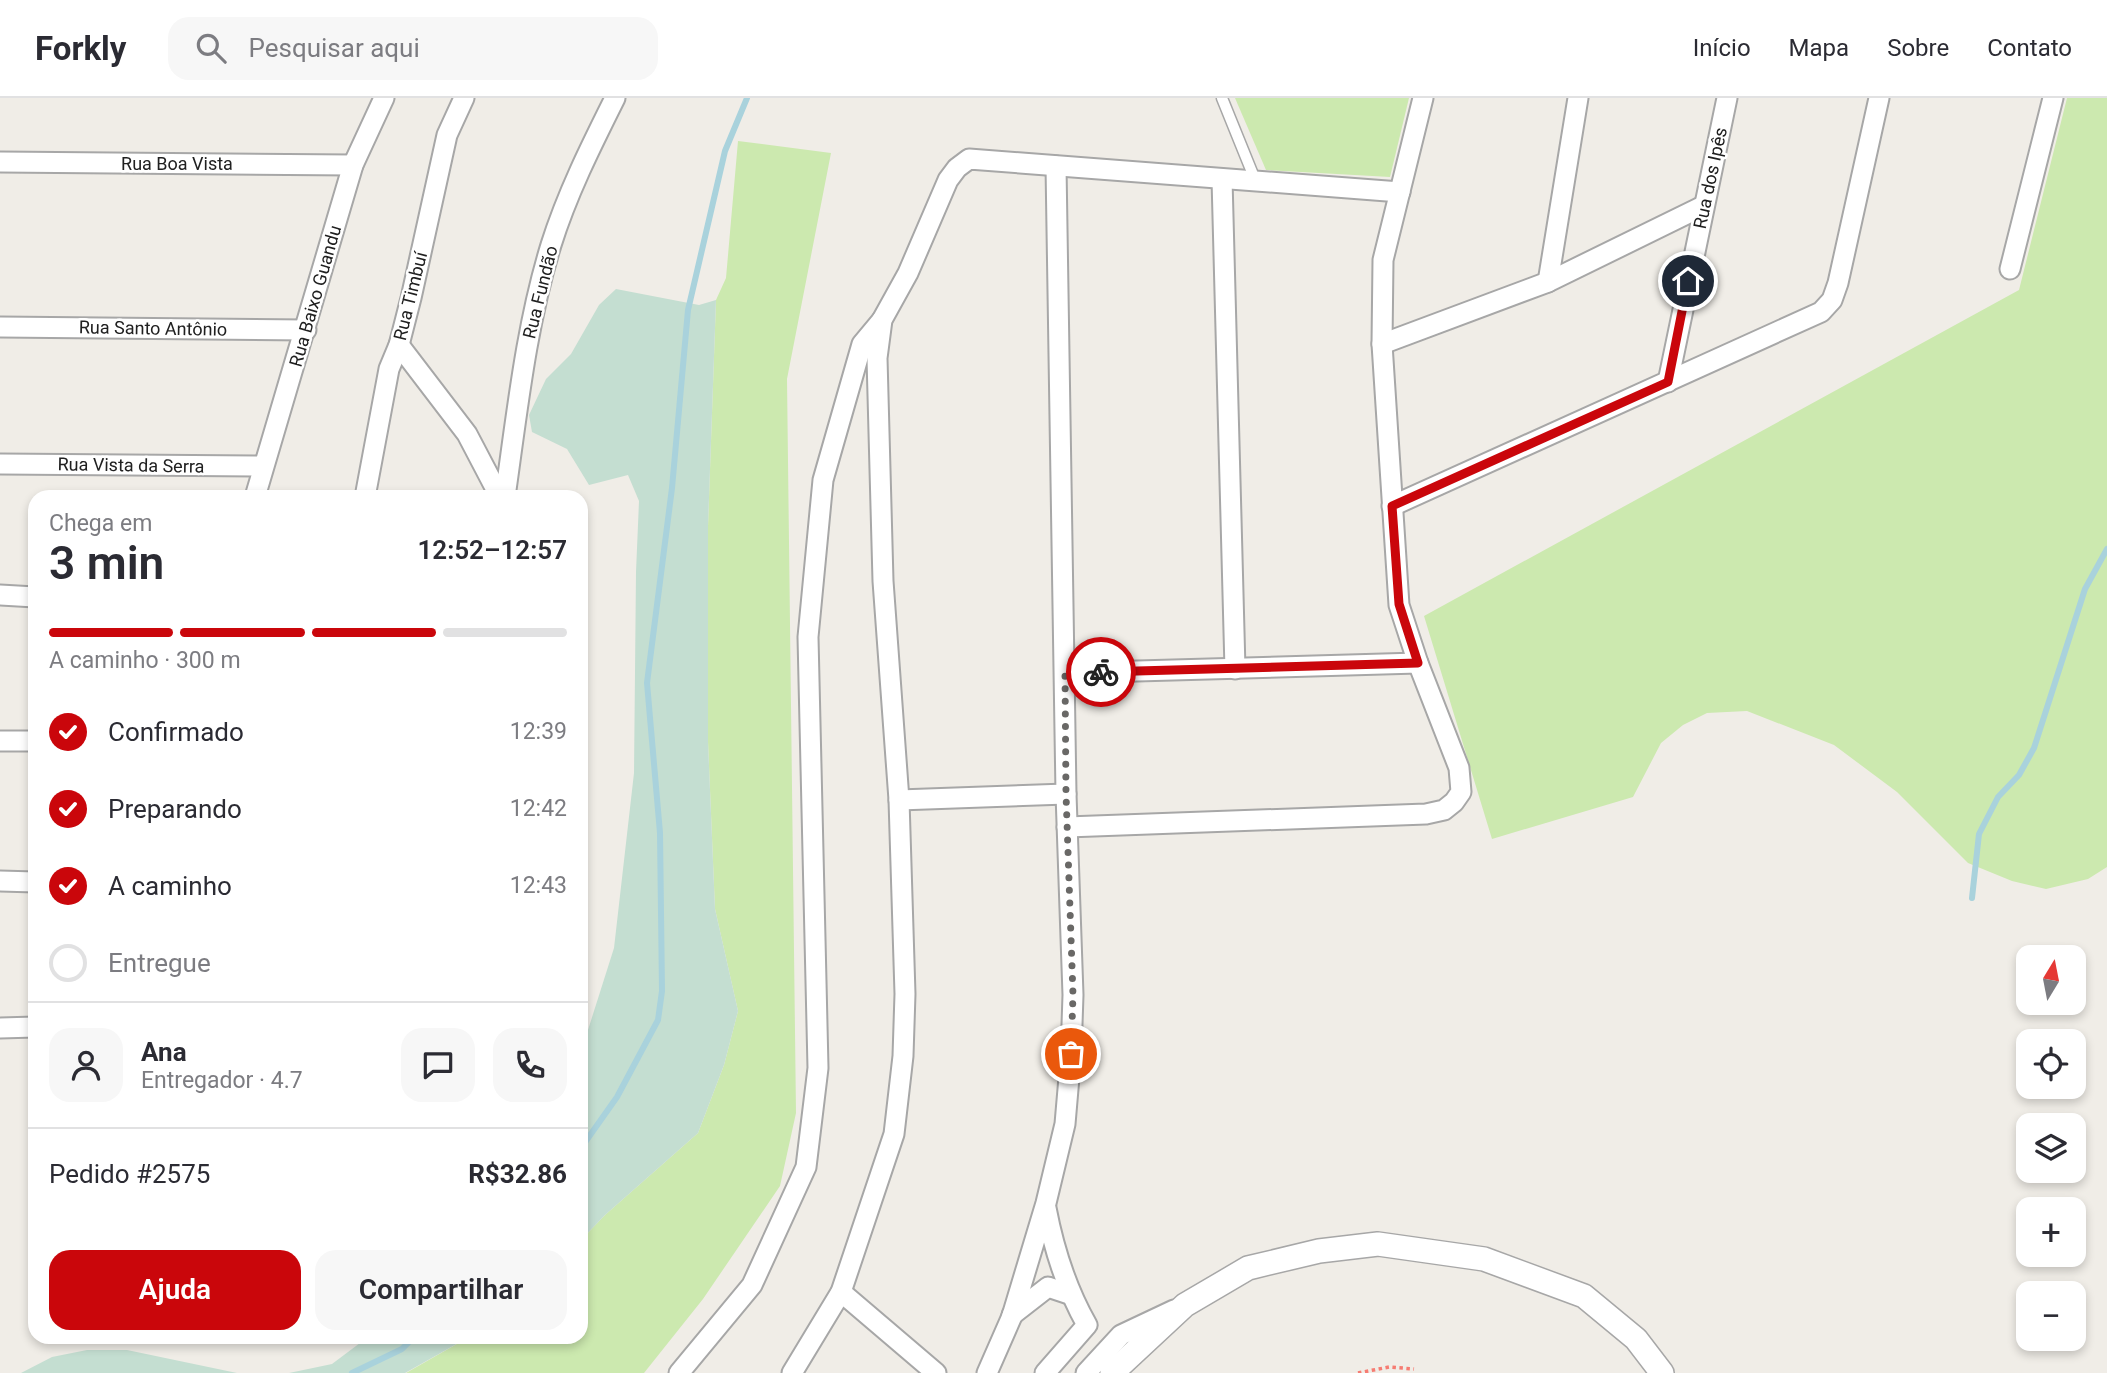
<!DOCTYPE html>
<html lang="pt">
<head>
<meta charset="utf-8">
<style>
  :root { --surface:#fff; --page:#f7f7f7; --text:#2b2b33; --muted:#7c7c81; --line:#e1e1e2; --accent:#ca060b }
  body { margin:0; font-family:Roboto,sans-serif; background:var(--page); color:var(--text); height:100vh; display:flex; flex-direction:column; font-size:26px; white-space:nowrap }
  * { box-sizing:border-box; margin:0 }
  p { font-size:23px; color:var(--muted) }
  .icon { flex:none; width:38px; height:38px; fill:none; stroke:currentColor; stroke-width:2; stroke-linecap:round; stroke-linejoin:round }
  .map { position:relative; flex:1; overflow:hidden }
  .side { position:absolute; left:28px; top:392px; width:560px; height:854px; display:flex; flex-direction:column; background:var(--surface); border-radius:21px; box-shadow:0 4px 10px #0003 }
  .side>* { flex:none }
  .needle { width:46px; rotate:10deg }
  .tools { position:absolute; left:2016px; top:847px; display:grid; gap:14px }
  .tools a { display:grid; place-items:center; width:70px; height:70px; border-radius:14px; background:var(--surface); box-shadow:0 4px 10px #0003; font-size:35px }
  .pin { position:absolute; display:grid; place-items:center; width:60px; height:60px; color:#fff; margin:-30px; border:4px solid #fff; border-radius:50%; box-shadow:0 2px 7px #0007 }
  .courier { position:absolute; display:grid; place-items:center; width:70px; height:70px; margin:-35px; border:5px solid #ca060b; border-radius:50%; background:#fff; color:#222; box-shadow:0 2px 9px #0007 }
  .headline em { font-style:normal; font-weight:600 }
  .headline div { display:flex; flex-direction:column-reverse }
  .headline { display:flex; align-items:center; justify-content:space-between; height:119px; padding:0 21px }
  h1 { font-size:46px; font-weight:600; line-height:52px }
  .bar { display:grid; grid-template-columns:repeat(4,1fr); gap:10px 7px; align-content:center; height:84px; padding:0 21px }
  .bar i { height:9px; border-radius:5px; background:var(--line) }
  .bar .current { background:var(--accent) }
  .bar p { grid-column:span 4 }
  .line { display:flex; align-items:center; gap:18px; padding:0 21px; border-top:2px solid var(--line) }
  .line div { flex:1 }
  .round { display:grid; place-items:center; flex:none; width:74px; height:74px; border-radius:21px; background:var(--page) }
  ol { padding:0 21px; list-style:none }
  li { display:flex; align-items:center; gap:21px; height:77px }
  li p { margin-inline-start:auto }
  li .icon { padding:7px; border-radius:50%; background:var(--accent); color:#fff; stroke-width:4 }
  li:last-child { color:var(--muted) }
  li i { width:38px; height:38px; border:4px solid var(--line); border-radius:50% }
  .button { display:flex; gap:14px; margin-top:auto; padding:14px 21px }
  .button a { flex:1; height:80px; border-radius:21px; background:var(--accent); color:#fff; font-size:28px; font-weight:600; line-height:80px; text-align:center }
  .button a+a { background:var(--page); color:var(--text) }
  header { display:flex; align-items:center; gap:42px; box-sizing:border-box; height:98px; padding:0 35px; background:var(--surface); border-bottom:2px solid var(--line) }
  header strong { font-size:33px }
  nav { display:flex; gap:38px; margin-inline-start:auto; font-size:24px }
  .search { width:490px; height:63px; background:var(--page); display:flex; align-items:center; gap:18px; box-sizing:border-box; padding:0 24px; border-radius:21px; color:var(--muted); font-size:26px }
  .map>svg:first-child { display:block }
</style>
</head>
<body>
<header>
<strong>Forkly</strong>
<div class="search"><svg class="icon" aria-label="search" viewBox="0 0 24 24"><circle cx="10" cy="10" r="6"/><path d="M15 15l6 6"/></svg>Pesquisar aqui</div>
<nav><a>Início</a><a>Mapa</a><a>Sobre</a><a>Contato</a></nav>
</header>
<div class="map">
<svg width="2107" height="1275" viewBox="0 0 2107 1275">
  <rect width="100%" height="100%" fill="#f0ede7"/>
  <g fill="#cce9af">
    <path d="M1235 0H1409L1390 79 1266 72Z"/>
    <path d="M2067 0H2107V769L2088 781 2046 791 2012 783 1968 765 1897 694 1834 647 1747 613 1707 615 1683 627 1661 645 1633 699 1492 741 1424 518 2019 192Z"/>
    <path d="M738 43 831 55 787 281 796 1015 780 1088 703 1201 644 1275H406L469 1239H581V1142L605 1117 698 1035 724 967 738 913 715 811 708 644V428L716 202 726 180Z"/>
  </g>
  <g fill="#c4ded1">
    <path d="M616 191 699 207 716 202 708 428V644L715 811 738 913 724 967 698 1035 605 1117 581 1142V954L614 850 634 675 636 474 639 403 628 377 589 387 567 351 532 334 529 317 546 281 571 256 599 207Z"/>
    <path d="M368 1239H469L405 1275H289L332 1266Z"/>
    <path d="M87 1252H127L237 1275H21L52 1259Z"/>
  </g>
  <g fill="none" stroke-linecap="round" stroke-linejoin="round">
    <g stroke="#a9d2dc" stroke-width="6">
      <path d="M1972 800 1979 736 1998 699 2019 677 2034 650 2085 491 2107 451"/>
      <path d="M581 1050 617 999 658 922 662 893 660 735 647 585 672 390 688 212 725 53 747 0"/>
      <path d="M352 1275 402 1251 414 1239"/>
    </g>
    <g stroke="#a7a7a7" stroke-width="13">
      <path id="service" d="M1222 0 1256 84"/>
    </g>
    <g stroke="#a7a7a7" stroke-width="23">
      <g id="minor">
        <path d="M0 64 353 67"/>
        <path d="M1222 81 1235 571"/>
        <path d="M2010 171 2053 0"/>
        <path d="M1548 184 1578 0"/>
        <path d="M0 229 306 232"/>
        <path d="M1382 246 1548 184 1703 108"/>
        <path d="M399 247 467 336 500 399"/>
        <path d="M1668 284 1727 0"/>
        <path d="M0 366 263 368"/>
        <path d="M255 399 353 67 384 0"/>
        <path d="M365 399 389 271 399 247 411 200 447 37 464 0"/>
        <path d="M505 399C517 315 526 228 551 147 567 96 591 48 615 0"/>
        <path d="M1392 408 1821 214 1832 202 1838 185 1879 0"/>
        <path d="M0 497 35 499"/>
        <path d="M1065 575 1418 565"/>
        <path d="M0 643H35"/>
        <path d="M899 702 1066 696"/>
        <path d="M1067 729 1426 716 1444 712 1454 704 1461 694 1459 670 1418 565 1399 507 1382 246 1383 162 1423 0"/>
        <path d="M0 783 35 784"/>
        <path d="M0 930 35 929"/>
        <path d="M841 1194 936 1275"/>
        <path d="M1012 1217 1048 1189 1069 1196"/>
        <path d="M679 1275 752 1187 806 1069 818 970 808 539 823 382 862 246 882 222"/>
        <path d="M792 1275 841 1194 894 1036 903 958 905 896 899 702 883 483 877 260 882 222 908 175 948 82 957 70 969 61 1400 94"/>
        <path d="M987 1275 1012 1218 1046 1105 1065 1026 1071 956 1073 897 1066 696 1056 68"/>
        <path d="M1045 1275 1087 1227C1066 1190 1054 1152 1046 1110"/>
        <path d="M1086 1275 1121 1237 1174 1212"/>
      </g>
    </g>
    <g stroke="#a7a7a7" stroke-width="26">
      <path id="tertiary" d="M1112 1275 1185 1207 1248 1170 1319 1153 1378 1146 1484 1161 1584 1198 1636 1241 1662 1275"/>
    </g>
    <path stroke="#f67c72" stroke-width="3.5" stroke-dasharray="3.5 3.5" stroke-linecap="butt" d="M1358 1275 1389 1269 1414 1271"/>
    <use href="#service" stroke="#fff" stroke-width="10"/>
    <use href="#minor" stroke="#fff" stroke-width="19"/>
    <use href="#tertiary" stroke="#fff" stroke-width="23"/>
  </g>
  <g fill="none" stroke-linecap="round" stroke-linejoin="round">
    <path stroke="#696866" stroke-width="7" stroke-dasharray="0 12.6" d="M1071 956 1073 897 1066 696 1065 575 1101 574"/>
    <path stroke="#ca060b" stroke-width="9" d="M1101 574 1418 565 1399 506 1392 408 1668 284 1688 183"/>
  </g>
  <g text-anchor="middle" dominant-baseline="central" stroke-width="5" stroke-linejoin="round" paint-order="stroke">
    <g font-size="18" fill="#202020" stroke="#fff">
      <text x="177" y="65">Rua Boa Vista</text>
      <text transform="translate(1710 80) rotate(-78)">Rua dos Ipês</text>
      <text transform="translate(540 194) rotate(-76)">Rua Fundão</text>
      <text transform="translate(315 198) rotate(-74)">Rua Baixo Guandu</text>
      <text transform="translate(410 198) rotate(-76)">Rua Timbuí</text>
      <text transform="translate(153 230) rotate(1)">Rua Santo Antônio</text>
      <text transform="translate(131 367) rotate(1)">Rua Vista da Serra</text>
    </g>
  </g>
</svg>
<div class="tools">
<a><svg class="needle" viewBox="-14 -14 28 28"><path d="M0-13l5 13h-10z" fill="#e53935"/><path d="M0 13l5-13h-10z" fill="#7c7c81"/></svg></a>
<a><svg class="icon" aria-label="locate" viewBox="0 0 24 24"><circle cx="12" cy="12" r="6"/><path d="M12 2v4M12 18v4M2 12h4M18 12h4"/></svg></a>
<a><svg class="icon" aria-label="layers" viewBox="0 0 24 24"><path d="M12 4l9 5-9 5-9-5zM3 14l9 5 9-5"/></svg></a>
<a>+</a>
<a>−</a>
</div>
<div class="pin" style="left:1071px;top:956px;background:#ea580c"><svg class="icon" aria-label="bag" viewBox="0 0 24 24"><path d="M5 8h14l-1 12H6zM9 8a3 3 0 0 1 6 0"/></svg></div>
<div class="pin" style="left:1688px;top:183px;background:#1f2937"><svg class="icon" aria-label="home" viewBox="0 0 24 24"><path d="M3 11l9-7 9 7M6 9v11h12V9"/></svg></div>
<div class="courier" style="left:1101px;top:574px"><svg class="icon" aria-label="bike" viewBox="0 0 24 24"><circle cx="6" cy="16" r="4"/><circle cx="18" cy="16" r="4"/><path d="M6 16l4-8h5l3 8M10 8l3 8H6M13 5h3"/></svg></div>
<section class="side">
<div class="headline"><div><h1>3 min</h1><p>Chega em</p></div><em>12:52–12:57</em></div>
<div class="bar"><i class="current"></i><i class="current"></i><i class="current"></i><i></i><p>A caminho · 300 m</p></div>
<ol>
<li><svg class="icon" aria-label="check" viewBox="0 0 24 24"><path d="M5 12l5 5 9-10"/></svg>Confirmado<p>12:39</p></li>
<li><svg class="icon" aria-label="check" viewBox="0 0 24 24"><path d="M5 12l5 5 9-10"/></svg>Preparando<p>12:42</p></li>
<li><svg class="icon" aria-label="check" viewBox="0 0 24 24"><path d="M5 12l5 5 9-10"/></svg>A caminho<p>12:43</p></li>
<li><i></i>Entregue</li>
</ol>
<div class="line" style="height:126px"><a class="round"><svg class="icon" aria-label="person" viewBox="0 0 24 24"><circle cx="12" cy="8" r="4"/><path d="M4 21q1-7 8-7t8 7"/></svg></a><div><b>Ana</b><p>Entregador · 4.7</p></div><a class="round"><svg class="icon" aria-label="chat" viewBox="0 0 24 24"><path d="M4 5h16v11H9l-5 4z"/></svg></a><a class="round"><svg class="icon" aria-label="phone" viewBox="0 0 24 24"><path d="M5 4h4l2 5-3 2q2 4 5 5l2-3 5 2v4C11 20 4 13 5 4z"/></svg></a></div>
<div class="line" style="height:91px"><div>Pedido #2575</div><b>R$32.86</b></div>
<div class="button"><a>Ajuda</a><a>Compartilhar</a></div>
</section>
</div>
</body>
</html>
